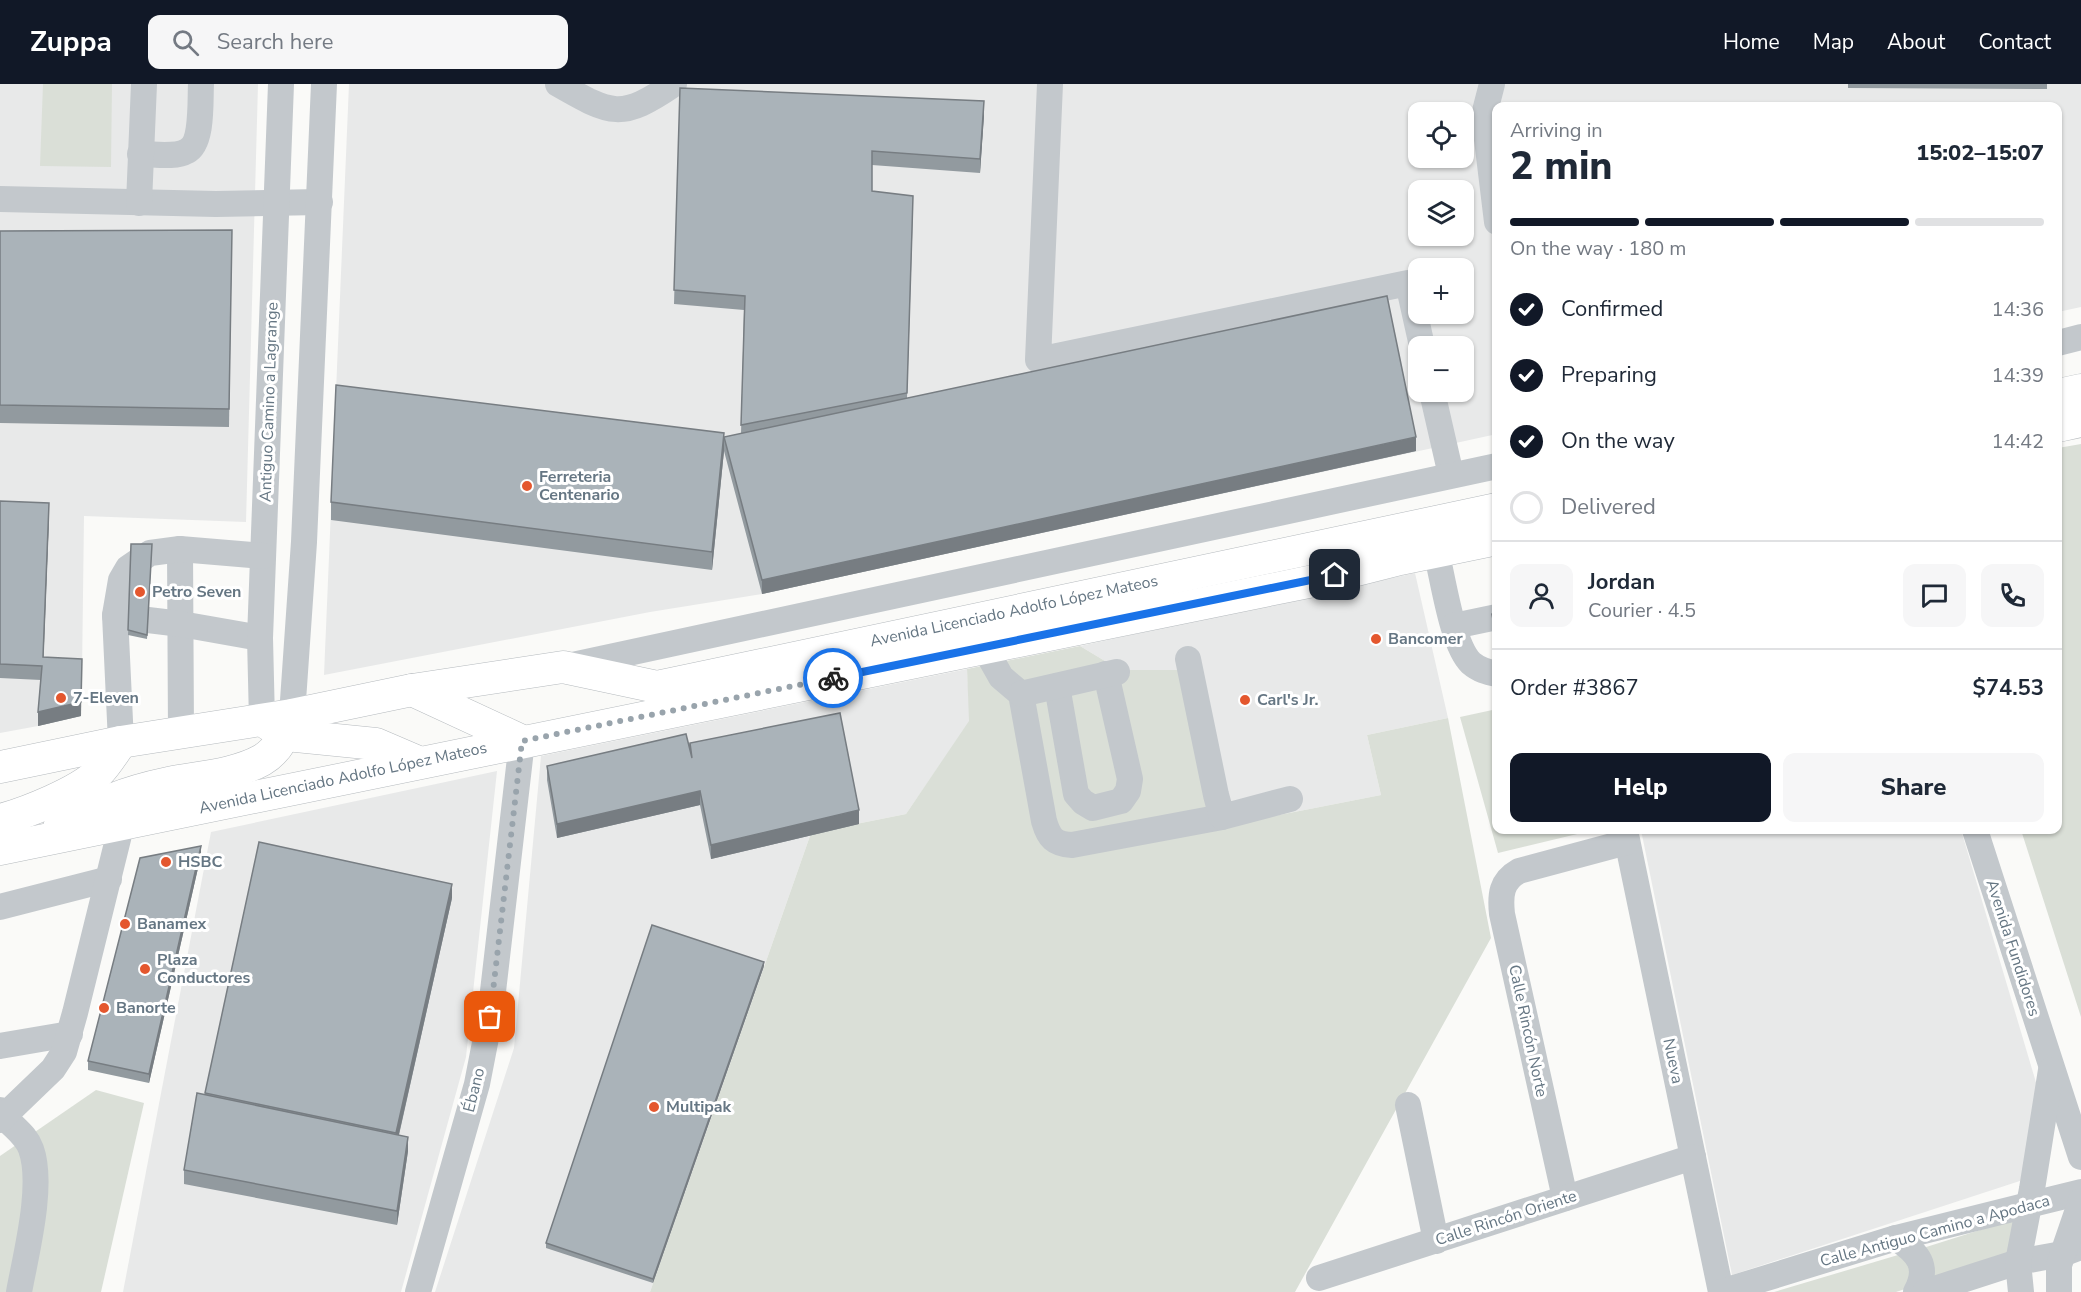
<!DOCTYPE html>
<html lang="en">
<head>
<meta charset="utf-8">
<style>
  :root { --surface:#fff; --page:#f6f6f7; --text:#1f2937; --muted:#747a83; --line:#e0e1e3; --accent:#111827 }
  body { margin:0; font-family:"Nunito Sans",sans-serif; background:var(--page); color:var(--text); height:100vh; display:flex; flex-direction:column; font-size:22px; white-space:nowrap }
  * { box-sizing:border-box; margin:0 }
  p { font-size:20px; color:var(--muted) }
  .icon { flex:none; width:33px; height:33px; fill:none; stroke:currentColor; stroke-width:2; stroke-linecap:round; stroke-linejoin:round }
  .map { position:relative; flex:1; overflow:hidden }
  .sheet { position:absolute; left:1492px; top:18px; width:570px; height:732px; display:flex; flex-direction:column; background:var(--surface); border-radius:12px; box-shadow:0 2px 4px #0004 }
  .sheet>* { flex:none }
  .fabs { position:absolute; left:1408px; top:18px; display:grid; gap:12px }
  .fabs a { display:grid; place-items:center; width:66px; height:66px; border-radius:12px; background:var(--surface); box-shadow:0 2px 4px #0004; font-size:30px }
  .pin { position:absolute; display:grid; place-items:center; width:51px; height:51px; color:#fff; margin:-26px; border-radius:12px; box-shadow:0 3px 9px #0006 }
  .courier { position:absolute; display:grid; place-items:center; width:60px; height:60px; margin:-30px; border:4px solid #1a73e8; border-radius:50%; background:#fff; color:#222; box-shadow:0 2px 8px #0007 }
  .summary em { font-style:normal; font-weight:800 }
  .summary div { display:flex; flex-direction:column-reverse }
  .summary { display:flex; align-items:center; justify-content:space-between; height:102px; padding:0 18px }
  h1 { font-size:39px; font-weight:800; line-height:45px }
  .bar { display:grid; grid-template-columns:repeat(4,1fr); gap:9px 6px; align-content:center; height:72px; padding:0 18px }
  .bar i { height:8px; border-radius:4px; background:var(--line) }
  .bar .selected { background:var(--accent) }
  .bar p { grid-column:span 4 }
  .line { display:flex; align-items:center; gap:15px; padding:0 18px; border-top:2px solid var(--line) }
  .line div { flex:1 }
  .round { display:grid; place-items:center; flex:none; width:63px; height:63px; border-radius:12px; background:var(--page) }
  ol { padding:0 18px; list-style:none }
  li { display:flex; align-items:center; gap:18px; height:66px }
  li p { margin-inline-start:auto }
  li .icon { padding:6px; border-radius:50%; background:var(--accent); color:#fff; stroke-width:4 }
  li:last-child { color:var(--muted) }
  li i { width:33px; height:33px; border:3px solid var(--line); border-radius:50% }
  .action { display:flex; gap:12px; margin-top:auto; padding:12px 18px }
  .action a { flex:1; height:69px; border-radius:12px; background:var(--accent); color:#fff; font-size:24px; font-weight:800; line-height:69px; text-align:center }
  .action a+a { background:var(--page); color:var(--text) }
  header { display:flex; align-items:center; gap:36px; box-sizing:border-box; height:84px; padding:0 30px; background:var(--accent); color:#fff }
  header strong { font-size:28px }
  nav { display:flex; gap:33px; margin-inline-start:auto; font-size:21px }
  .search { width:420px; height:54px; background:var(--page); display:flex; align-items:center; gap:15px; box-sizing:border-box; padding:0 21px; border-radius:12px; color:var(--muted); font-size:22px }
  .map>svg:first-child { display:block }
</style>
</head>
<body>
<header>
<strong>Zuppa</strong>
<div class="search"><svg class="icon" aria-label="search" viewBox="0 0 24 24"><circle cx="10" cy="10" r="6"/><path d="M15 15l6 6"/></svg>Search here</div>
<nav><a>Home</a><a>Map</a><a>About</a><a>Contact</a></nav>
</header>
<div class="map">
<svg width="2081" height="1208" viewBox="0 0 2081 1208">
  <rect width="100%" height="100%" fill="#fafaf8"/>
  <g fill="#e8e9e9" fill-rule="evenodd">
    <path d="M0 0H258L246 438 84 432 82 589 43 587 38 642 0 649Z"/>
    <path d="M349 0H2081V223L2058 228V22H1497V350L762 510 650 528 324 591ZM1419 28H1464V74H1419ZM1419 106H1464V152H1419ZM1419 184H1464V230H1419ZM1419 262H1464V308H1419Z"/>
    <path d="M1415 489 1448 634 1367 651 1381 711 1218 743 1120 586 1080 562Z"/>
    <path d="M967 585 970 637 906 730 811 749 650 1208H435L514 964 541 672Z"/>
    <path d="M497 687 466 973 401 1208H123L211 748Z"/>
    <path d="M1641 746H1961L2043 1022 2029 1094 1732 1191Z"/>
  </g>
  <g fill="#dadfd7">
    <path d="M43 0H112L111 83 40 82Z"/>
    <path d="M2081 360V933L2021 746H2058V364Z"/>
    <path d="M1080 562 1120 586H1184L1218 743 1381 711 1367 651 1448 634 1491 854 1295 1208H650L811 749 906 730 969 637 967 585Z"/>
    <path d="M1497 625V746H1594L1498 769 1460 633Z"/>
    <path d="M96 1006 144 1019 101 1208H0V1072Z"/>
    <path d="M2015 1135 2007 1174 1933 1199 1923 1164Z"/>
    <path d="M1898 1171 1919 1184 1911 1203 1896 1208H1774Z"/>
  </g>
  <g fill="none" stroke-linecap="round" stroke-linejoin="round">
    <g stroke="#b5babe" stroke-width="33">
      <g id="major">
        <path d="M2058 311 2081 306"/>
        <path d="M2058 342 2081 337"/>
        <path d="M412 606 522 657"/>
        <path d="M268 640 286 651 376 660 418 678"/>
        <path d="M0 683 121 658 292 631 412 606 563 583 657 603 1497 425"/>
        <path d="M0 736C26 729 79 708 98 689 107 680 114 668 121 658"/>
        <path d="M59 744C95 720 126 708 169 699 199 693 235 691 262 676 279 666 286 649 292 631"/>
        <path d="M0 765 1313 497 1400 475 1497 455"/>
      </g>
    </g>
    <g stroke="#c3c8cc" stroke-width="26">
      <path d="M558 0C612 31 621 36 674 0"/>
      <path d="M1050 0 1038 276 1408 199 1422 262"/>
      <path d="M1492 0 1484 31 1497 138"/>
      <path d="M140 70C154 70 175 74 187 67 203 59 200 16 201 0"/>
      <path d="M0 115 216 120 320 118"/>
      <path d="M139 119 144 0"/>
      <path d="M2058 259 2081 253"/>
      <path d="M1432 308 1451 391"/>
      <path d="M180 465 181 650"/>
      <path d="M1436 467C1443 494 1452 561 1471 579 1479 586 1487 588 1497 590"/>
      <path d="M115 532 181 540 260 554"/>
      <path d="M1454 542 1497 533"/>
      <path d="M984 563 1001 593 1021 610 1044 737C1049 754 1054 760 1072 761L1222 733"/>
      <path d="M1188 575 1216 711 1222 733 1290 715"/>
      <path d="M568 582 1497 382"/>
      <path d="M1057 602 1076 710 1083 718 1093 724 1121 717 1128 707 1130 695 1106 590"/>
      <path d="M1021 610 1117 588"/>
      <path d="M292 631 304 458 324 0"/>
      <path d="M262 637 260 554 281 0"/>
      <path d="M121 658 115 531 121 496 128 484 150 469 180 465 263 472"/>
      <path d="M1625 746 1721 1208"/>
      <path d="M1975 746 2081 1073"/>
      <path d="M0 823 109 795"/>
      <path d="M0 962 70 950"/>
      <path d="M1408 1021 1436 1157"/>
      <path d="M0 1026C8 1041 25 1048 31 1065 44 1101 26 1170 19 1208"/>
      <path d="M0 1036 53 985 64 968 75 929 122 739"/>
      <path d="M1565 1114 1502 830C1500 811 1501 797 1519 787L1627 758"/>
      <path d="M1896 1154C1918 1169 1930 1182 1916 1208"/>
      <path d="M1319 1194 1693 1073"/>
      <path d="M418 1208 477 1000 490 933 522 657"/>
      <path d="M1721 1208 1896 1154 2081 1108"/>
      <path d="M1925 1208 2018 1178 2062 1170 2081 1163"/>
      <path d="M2021 1208 2018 1178 2032 1105 2051 986"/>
      <path d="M2059 1208V1181L2081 1117"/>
    </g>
    <use href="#major" stroke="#fff" stroke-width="32"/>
  </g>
  <g fill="#929a9f">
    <path d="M1848 0H2047V5L1848 4Z"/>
    <path d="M680 4 984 31 980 89 872 81V107L913 126 907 314 1416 367 762 510 724 367 712 486 331 436V418L724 353 741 350 744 226 674 220Z"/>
    <path d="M232 146 229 343 0 339V147Z"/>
    <path d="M0 417 49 433 43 574 81 632 38 642 41 596 0 594Z"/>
    <path d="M131 460H152L147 555 128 551Z"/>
    <path d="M1497 529V567L1492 540V530Z"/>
    <path d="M690 659 859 740 711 775 700 721 557 754 547 696V682L690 666Z"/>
    <path d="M201 771 149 999 88 986V977Z"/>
    <path d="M452 814 399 1051 408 1067 397 1141 184 1100V1086L205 1009Z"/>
    <path d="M764 882 653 1199 546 1164V1159Z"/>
  </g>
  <g fill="#777d82">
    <path d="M984 17V31L980 89V75Z"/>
    <path d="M724 349V367L712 486V468Z"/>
    <path d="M1416 353V367L762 510V496Z"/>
    <path d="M49 419V433L43 587V573Z"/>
    <path d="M82 575 81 632 38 642V628Z"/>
    <path d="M700 707V721L557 754V740Z"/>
    <path d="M859 726V740L711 775V761Z"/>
    <path d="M201 762V771L149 999V990Z"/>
    <path d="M452 800V814L396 1063V1049Z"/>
    <path d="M764 878V882L653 1199V1195Z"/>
    <path d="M408 1053V1067L397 1141V1127Z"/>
  </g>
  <g fill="#aab3b9" stroke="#777d82" stroke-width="1.5">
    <path d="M680 4 984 17 980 75 872 67V107L913 112 907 309 741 341 745 212 674 206Z"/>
    <path d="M232 146 229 325 0 321V147Z"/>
    <path d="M1387 212 1416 353 762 496 724 353Z"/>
    <path d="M336 301 724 349 712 468 331 418Z"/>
    <path d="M0 417 49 419 43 573 82 575 81 618 38 628 42 582 0 580Z"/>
    <path d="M131 460H152L147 551 128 546Z"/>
    <path d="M1497 529V558L1492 530Z"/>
    <path d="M840 629 859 726 711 761 700 707 557 740 547 682 686 650 692 674 690 659Z"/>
    <path d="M259 758 452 800 396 1049 205 1009Z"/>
    <path d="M201 762 149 990 88 977 140 774Z"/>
    <path d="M652 841 764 878 653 1195 546 1159Z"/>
    <path d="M197 1009 408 1053 397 1127 184 1086Z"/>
  </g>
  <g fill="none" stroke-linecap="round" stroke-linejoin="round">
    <path stroke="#99a4ac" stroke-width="6" stroke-dasharray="0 10.8" d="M490 933 522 657 833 594"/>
    <path stroke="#1a73e8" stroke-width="8" d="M833 594 1335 491"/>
  </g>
  <g fill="#e4572e" stroke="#fff" stroke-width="2">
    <circle cx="527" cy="402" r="6"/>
    <circle cx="140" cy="508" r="6"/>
    <circle cx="1376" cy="555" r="6"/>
    <circle cx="61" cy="614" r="6"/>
    <circle cx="1245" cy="616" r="6"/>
    <circle cx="166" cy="778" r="6"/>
    <circle cx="125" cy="840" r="6"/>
    <circle cx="145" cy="885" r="6"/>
    <circle cx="104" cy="924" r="6"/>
    <circle cx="654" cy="1023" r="6"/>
  </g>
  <g text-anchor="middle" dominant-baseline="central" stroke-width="6" stroke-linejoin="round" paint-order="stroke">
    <g font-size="16" fill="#657683" stroke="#fff">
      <text transform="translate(269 318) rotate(-88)">Antiguo Camino a Lagrange</text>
      <text transform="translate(1014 527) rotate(-12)">Avenida Licenciado Adolfo López Mateos</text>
      <text transform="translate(343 694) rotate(-12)">Avenida Licenciado Adolfo López Mateos</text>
      <text transform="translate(2013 864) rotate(72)">Avenida Fundidores</text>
      <text transform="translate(1528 947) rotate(78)">Calle Rincón Norte</text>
      <text transform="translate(1673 977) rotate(78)">Nueva</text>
      <text transform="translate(474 1006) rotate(-76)">Ébano</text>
      <text transform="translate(1506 1134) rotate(-18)">Calle Rincón Oriente</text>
      <text transform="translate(1935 1147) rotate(-15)">Calle Antiguo Camino a Apodaca</text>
    </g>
    <g font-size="16" font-weight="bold" fill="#657683" stroke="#fff" text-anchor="start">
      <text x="539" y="393">Ferreteria<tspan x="539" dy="18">Centenario</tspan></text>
      <text x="152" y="508">Petro Seven</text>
      <text x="1388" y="555">Bancomer</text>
      <text x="73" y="614">7-Eleven</text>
      <text x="1257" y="616">Carl's Jr.</text>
      <text x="178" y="778">HSBC</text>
      <text x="137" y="840">Banamex</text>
      <text x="157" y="876">Plaza<tspan x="157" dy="18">Conductores</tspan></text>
      <text x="116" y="924">Banorte</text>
      <text x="666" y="1023">Multipak</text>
    </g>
  </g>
</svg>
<div class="fabs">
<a><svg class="icon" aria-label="locate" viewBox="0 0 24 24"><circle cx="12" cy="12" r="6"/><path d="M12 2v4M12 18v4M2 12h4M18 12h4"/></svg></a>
<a><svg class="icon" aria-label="layers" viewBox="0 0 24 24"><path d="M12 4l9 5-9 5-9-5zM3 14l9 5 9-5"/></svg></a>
<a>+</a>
<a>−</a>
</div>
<div class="pin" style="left:490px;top:933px;background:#ea580c"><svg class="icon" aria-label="bag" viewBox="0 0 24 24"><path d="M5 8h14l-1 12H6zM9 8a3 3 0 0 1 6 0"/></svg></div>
<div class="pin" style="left:1335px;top:491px;background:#1f2937"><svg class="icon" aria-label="home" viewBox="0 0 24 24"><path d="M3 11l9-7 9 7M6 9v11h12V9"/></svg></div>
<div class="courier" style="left:833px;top:594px"><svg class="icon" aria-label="bike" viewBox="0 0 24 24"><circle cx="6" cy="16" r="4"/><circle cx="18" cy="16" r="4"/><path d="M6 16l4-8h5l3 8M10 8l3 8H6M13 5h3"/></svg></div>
<section class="sheet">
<div class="summary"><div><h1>2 min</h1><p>Arriving in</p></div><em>15:02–15:07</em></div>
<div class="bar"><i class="selected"></i><i class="selected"></i><i class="selected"></i><i></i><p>On the way · 180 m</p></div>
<ol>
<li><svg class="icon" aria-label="check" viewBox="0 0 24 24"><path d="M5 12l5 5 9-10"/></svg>Confirmed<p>14:36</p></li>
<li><svg class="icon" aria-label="check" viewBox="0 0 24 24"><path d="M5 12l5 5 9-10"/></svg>Preparing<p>14:39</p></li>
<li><svg class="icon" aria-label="check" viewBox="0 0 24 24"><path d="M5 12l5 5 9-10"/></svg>On the way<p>14:42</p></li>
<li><i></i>Delivered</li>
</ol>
<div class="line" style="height:108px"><a class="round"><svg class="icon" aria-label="person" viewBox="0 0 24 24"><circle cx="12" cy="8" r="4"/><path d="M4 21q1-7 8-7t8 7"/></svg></a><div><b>Jordan</b><p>Courier · 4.5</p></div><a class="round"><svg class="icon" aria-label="chat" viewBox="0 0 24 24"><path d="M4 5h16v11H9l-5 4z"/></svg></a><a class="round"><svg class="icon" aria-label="phone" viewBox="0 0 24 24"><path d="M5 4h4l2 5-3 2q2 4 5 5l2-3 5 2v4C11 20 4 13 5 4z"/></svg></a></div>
<div class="line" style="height:78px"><div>Order #3867</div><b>$74.53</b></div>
<div class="action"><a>Help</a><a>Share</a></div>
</section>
</div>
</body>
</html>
